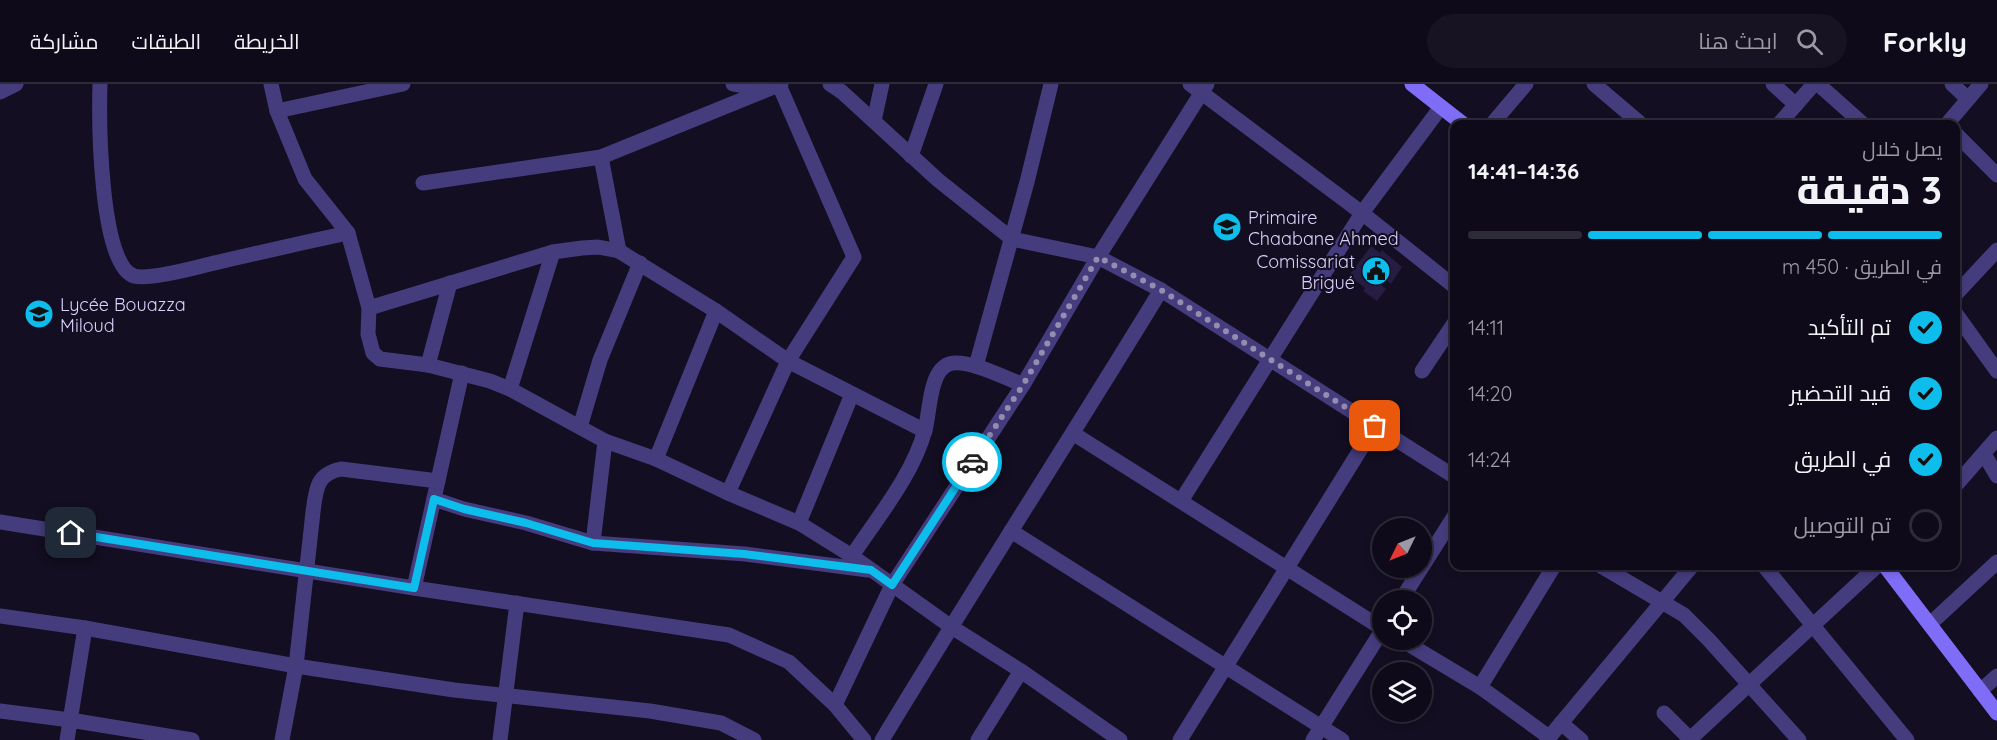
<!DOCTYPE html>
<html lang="ar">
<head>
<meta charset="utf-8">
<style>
  :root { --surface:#0e0a19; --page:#171322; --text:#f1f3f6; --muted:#9b9aa2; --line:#2e2b38; --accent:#0dbeec }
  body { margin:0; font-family:Quicksand,Cairo,sans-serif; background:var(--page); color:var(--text); direction:rtl; height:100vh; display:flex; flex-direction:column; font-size:22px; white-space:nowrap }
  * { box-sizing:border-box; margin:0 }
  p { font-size:20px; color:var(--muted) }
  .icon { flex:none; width:33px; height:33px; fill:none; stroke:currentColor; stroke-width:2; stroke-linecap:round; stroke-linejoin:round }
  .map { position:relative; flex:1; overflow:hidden; direction:ltr }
  .drawer { position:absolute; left:1450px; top:36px; width:510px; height:450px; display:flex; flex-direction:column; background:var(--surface); border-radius:12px; box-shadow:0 3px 9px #0003,0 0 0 2px var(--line); direction:rtl }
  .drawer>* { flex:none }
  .needle { width:39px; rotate:227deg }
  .buttons { position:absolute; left:1372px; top:434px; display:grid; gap:12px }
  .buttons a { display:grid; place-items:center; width:60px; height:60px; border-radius:50%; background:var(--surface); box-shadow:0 3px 9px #0003,0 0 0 2px var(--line); font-size:30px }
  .pin { position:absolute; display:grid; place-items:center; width:51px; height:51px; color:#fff; margin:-26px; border-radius:12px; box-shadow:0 3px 9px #0006 }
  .courier { position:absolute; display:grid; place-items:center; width:60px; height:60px; margin:-30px; border:4px solid #0dbeec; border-radius:50%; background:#fff; color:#222; box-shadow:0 2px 8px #0007 }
  .head em { font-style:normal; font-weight:800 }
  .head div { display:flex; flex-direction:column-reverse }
  .head { display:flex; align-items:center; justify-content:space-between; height:102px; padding:0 18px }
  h1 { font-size:39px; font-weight:800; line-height:45px }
  .bar { display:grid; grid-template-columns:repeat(4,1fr); gap:9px 6px; align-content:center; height:72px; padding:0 18px }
  .bar i { height:8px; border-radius:4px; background:var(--line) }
  .bar .current { background:var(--accent) }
  .bar p { grid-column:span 4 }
  ol { padding:0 18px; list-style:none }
  li { display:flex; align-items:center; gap:18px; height:66px }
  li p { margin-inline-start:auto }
  li .icon { padding:6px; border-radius:50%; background:var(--accent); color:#111; stroke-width:4 }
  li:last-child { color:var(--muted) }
  li i { width:33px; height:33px; border:3px solid var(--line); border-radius:50% }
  header { display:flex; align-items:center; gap:36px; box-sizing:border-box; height:84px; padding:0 30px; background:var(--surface); border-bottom:2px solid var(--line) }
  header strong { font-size:28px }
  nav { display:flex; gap:33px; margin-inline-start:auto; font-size:21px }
  .search { width:420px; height:54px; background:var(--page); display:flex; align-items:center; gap:15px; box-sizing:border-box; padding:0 21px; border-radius:33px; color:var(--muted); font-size:22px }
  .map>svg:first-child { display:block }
</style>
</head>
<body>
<header>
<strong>Forkly</strong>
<div class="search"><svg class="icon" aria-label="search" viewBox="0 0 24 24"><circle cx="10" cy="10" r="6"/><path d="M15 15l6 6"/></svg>ابحث هنا</div>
<nav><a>الخريطة</a><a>الطبقات</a><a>مشاركة</a></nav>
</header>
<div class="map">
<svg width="1997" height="656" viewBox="0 0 1997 656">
  <rect width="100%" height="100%" fill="#130e21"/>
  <path fill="#271c41" d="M1371 162 1380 169 1382 166 1402 183 1391 200 1386 196 1381 201 1386 205 1377 217 1363 207 1365 204 1356 197 1354 200 1347 194Z"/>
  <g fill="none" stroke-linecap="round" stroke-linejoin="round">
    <g stroke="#453c7d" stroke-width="15">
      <path d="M100 0C99 32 99 181 134 192 148 196 190 185 206 181 253 170 301 159 348 149"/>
      <path d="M271 0 277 27 305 95 348 149 369 224 368 250 373 269 380 275 428 281 490 297 510 305 605 357 656 375 728 409 799 439 852 472 950 542 1021 587 1120 656"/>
      <path d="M733 0 764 6"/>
      <path d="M830 0 842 8 938 96 1012 155 1098 173 1161 206 1455 393"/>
      <path d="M1190 0 1362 129 1455 203"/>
      <path d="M1594 0 1641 40"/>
      <path d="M1773 0 1796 21"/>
      <path d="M1818 0 1863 40"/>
      <path d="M1952 0 1968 15"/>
      <path d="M0 8 16 0"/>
      <path d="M277 27 403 0"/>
      <path d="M874 37 882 0"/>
      <path d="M1492 40 1526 0"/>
      <path d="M1779 40 1814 0"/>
      <path d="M1947 40 1981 0"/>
      <path d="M1956 50 1997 91"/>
      <path d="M911 72 936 0"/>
      <path d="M601 73 619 167"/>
      <path d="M423 99 601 73 781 0"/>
      <path d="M1956 210 1997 166"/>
      <path d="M369 224 553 168 582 164 598 163 619 167 716 227 788 277 925 347"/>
      <path d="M1956 230 1997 287"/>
      <path d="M428 281 450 199"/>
      <path d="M976 282 1027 98 1051 0"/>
      <path d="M1422 287 1455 238"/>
      <path d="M510 305 553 168"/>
      <path d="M580 343 600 276 640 179"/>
      <path d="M1074 350 1383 545 1313 656"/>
      <path d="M1984 370 1997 392"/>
      <path d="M656 375 716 227"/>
      <path d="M1956 401 1997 354"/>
      <path d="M728 409 788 277 854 173 779 1"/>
      <path d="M434 415 464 425 526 439 593 459 745 470 868 486"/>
      <path d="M1181 417 1362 129 1441 23"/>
      <path d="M0 438 414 504 729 551 789 578 835 621 864 656"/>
      <path d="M799 439 852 310"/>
      <path d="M1011 447 1342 656"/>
      <path d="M593 459 605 357"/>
      <path d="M852 472C877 434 913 391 925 346 930 329 929 287 949 280 966 274 1006 294 1023 301"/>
      <path d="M1601 482 1684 531 1709 556 1799 656"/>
      <path d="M1764 482 1907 656"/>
      <path d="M414 504 462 289"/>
      <path d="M1401 516 1455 431"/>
      <path d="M0 532 85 544 296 582 454 606 650 627 721 639 754 656"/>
      <path d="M1930 540 1997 478"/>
      <path d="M1400 555 1480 603 1549 653"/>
      <path d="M1480 603 1554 482"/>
      <path d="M1980 607 1997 592"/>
      <path d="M835 621 892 501 1023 301 1098 173 1207 0"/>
      <path d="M0 627 70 636 192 656"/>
      <path d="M1664 629 1691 656"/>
      <path d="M1561 639 1581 656"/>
      <path d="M67 656 85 544"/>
      <path d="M282 656 296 582 313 428C316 406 316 390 341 385L438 397"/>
      <path d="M500 656 517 519"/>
      <path d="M882 656C973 505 1069 357 1161 206"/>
      <path d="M978 656 1021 587"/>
      <path d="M1180 656 1375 342"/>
      <path d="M1547 656 1692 482"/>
      <path d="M1689 656 1877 482"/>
    </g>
    <g stroke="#7f6df7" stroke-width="15">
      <path d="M1412 0 1463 40"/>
      <path d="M1885 482 1997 629"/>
    </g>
  </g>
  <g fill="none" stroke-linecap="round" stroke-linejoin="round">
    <path stroke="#948daf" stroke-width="6" stroke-dasharray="0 10.8" d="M972 378 1023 301 1098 173 1161 206 1375 342"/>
    <path stroke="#0dbeec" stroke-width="8" d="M71 449 414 504 434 415 464 425 526 439 593 459 744 470 871 486 892 501 972 378"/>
  </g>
  <defs>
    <g id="school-disc" transform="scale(1.5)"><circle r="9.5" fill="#0dbeec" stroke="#130e21"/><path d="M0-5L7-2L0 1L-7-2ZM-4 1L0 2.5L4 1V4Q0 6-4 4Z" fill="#111"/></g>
    <g id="civic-disc" transform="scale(1.5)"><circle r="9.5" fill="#0dbeec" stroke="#130e21"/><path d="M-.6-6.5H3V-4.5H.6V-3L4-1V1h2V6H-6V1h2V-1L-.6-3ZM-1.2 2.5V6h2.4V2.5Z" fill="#111"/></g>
  </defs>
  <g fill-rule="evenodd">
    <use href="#school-disc" x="1227" y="143"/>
    <use href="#civic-disc" x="1376" y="187"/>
    <use href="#school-disc" x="39" y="230"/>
  </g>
  <g text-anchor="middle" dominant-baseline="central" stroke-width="4.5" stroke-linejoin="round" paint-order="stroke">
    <g font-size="18" fill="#dad1fc" stroke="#130e21" text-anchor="start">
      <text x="1248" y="133">Primaire<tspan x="1248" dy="21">Chaabane Ahmed</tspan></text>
      <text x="1355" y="177" text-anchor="end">Comissariat<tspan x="1355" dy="21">Brigué</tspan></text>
      <text x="60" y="220">Lycée Bouazza<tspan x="60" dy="21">Miloud</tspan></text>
    </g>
  </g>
</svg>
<div class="buttons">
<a><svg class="needle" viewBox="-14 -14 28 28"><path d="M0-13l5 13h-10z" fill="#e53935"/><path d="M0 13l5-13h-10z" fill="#9b9aa2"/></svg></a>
<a><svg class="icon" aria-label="locate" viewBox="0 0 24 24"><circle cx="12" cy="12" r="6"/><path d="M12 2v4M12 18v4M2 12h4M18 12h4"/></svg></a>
<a><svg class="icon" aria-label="layers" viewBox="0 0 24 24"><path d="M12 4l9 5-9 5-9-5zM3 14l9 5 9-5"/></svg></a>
</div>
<div class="pin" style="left:1375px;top:342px;background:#ea580c"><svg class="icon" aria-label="bag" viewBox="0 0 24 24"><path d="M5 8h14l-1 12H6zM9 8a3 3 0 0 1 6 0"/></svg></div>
<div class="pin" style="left:71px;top:449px;background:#1f2937"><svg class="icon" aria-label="home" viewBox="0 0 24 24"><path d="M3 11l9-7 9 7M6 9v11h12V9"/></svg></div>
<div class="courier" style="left:972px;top:378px"><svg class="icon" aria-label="car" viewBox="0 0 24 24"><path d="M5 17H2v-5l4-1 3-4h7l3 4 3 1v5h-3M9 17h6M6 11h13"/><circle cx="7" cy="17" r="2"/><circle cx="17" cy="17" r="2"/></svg></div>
<section class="drawer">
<div class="head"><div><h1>3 دقيقة</h1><p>يصل خلال</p></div><em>14:36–14:41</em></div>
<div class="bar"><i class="current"></i><i class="current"></i><i class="current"></i><i></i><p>في الطريق · 450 m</p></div>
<ol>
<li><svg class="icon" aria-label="check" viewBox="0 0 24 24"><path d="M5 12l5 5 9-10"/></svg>تم التأكيد<p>14:11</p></li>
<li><svg class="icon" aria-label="check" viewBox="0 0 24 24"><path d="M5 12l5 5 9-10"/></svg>قيد التحضير<p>14:20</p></li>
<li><svg class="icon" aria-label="check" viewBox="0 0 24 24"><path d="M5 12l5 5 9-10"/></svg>في الطريق<p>14:24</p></li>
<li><i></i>تم التوصيل</li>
</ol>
</section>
</div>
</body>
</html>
